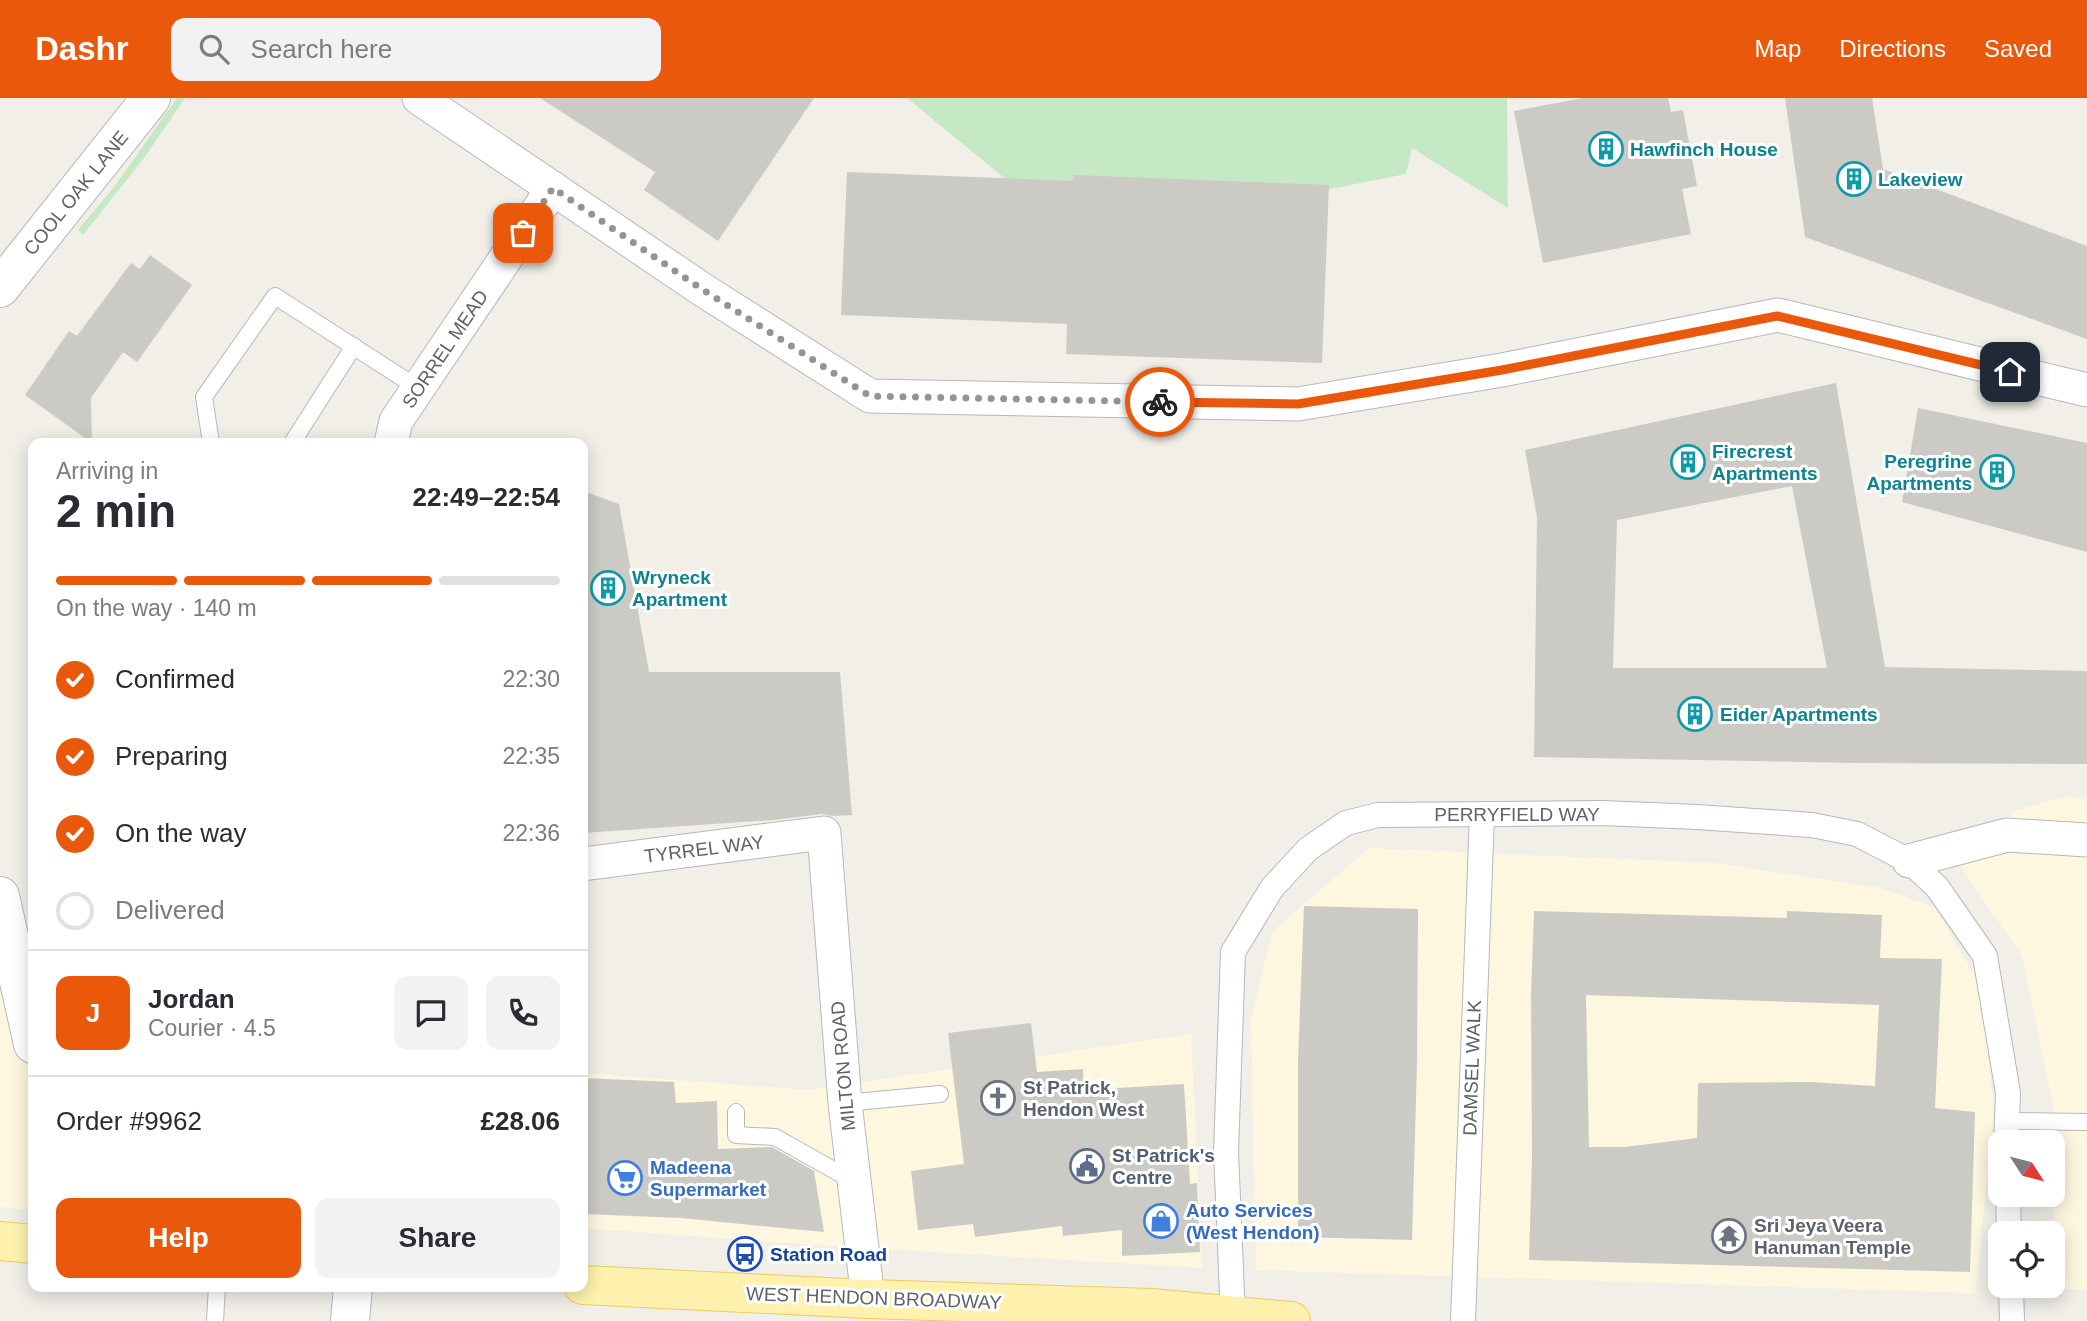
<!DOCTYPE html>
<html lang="en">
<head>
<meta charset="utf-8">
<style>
  :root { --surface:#fff; --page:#f2f2f3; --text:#2b2b33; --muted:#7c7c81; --line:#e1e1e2; --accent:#ea580c }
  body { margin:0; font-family:Arial,sans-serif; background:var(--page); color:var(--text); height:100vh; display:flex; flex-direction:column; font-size:26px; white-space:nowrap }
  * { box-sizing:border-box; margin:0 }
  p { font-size:23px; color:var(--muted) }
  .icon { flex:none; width:38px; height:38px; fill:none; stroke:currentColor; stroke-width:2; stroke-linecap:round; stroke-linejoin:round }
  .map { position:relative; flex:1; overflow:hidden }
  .drawer { position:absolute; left:28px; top:340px; width:560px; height:854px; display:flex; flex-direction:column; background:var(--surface); border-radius:14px; box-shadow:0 4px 18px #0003 }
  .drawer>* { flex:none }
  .needle { width:46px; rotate:126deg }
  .buttons { position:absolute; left:1988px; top:1032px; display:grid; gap:14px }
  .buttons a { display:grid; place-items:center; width:77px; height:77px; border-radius:14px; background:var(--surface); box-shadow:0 4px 18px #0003; font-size:35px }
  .pin { position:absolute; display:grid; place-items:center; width:60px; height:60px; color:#fff; margin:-30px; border-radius:14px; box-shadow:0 4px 10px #0006 }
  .courier { position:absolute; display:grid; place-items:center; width:70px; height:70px; margin:-35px; border:5px solid #ea580c; border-radius:50%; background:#fff; color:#222; box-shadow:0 2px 9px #0007 }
  .summary em { font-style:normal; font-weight:800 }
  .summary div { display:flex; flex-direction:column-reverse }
  .summary { display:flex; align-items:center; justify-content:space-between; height:119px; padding:0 28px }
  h1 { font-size:46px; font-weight:800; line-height:52px }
  .bar { display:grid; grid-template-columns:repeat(4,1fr); gap:10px 7px; align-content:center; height:84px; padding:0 28px }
  .bar i { height:9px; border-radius:5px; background:var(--line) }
  .bar .current { background:var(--accent) }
  .bar p { grid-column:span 4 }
  .line { display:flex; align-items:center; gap:18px; padding:0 28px; border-top:2px solid var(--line) }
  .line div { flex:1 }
  .round { display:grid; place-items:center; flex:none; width:74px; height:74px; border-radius:14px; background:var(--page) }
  ol { padding:0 28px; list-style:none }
  li { display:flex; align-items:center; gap:21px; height:77px }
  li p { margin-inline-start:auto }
  li .icon { padding:7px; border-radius:50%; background:var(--accent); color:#fff; stroke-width:4 }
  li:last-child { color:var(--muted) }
  li i { width:38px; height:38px; border:4px solid var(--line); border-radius:50% }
  .cta { display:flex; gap:14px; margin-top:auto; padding:14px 28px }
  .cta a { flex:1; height:80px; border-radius:14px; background:var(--accent); color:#fff; font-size:28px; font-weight:800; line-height:80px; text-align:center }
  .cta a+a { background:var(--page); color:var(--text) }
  header { display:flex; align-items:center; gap:42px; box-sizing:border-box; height:98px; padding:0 35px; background:var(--accent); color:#fff }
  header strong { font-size:33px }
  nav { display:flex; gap:38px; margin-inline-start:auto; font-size:24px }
  .search { width:490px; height:63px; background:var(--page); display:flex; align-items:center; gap:18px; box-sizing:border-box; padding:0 24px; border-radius:14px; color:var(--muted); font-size:26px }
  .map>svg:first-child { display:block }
</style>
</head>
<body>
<header>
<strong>Dashr</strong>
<div class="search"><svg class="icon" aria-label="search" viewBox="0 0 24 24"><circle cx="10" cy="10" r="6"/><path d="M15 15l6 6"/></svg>Search here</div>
<nav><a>Map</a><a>Directions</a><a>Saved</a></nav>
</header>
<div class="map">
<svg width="2087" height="1223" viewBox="0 0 2087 1223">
  <rect width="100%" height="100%" fill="#f1efe8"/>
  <g fill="#fef7e0">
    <path d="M2067 698 2087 702V1192H2055L2054 1012 2022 858 1959 766 2014 713Z"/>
    <path d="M1369 750 1716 765 1881 790 1935 810 1982 890 1994 1018 1975 1195 1256 1172 1251 923 1272 834Z"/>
    <path d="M0 836 33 994V1112L0 1109Z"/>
    <path d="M1191 936 1202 1170 786 1145 583 1130V975L807 992Z"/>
  </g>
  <g fill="#c5e8c5">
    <path d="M177 0H185L144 60 83 137 78 132 114 89Z"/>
    <path d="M907 0H1507L1508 110 1412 50 1406 76 1194 118 1008 83Z"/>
  </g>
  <g fill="#cccac5" fill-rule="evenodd">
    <path d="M540 0H814L718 143 644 92 655 74Z"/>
    <path d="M1583 0H1668L1671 14 1683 12 1697 88 1682 91 1691 136 1543 165 1514 13Z"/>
    <path d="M1785 0H1872L1883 71 2087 148V241L1805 139Z"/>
    <path d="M847 74 1073 83V77L1329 87 1322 265 1066 256 1067 226 841 217Z"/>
    <path d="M150 157 192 187 137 264 123 254 91 300 92 345 25 297 69 233 77 238 131 165 140 171Z"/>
    <path d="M1836 285 1885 569 2087 573V666L1854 665 1534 659 1537 419 1525 352ZM1792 388 1827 570H1613L1617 422Z"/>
    <path d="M1918 310 2087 345V454L1902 404Z"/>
    <path d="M583 393 619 406 649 574H840L852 717 833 718 822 716 773 722 583 735Z"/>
    <path d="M1304 808 1418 811 1417 966 1412 1142 1298 1139V963Z"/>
    <path d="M1534 813 1787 820V813L1882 817 1880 860 1942 861 1935 1010 1975 1014 1970 1174 1529 1162 1532 1060 1531 896ZM1586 897 1879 907 1875 988 1810 984 1698 985 1697 1040 1625 1049H1589Z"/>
    <path d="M1031 925 1037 974 1083 971 1084 992 1184 986 1190 1086 1197 1085 1200 1154 1122 1158V1132L1063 1138 1062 1128 975 1139 973 1126 918 1132 911 1073 964 1066 948 935Z"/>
    <path d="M583 980 674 984 676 1005 717 1003 718 1051 772 1049 814 1073 824 1134 681 1120 583 1116Z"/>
  </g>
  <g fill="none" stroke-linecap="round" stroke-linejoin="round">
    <g stroke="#b5b8bc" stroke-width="18">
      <g id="service">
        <path d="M211 345 204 299 275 198 418 290"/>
        <path d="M292 345 354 248"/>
        <path d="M845 1005 940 996"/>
        <path d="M736 1014V1037L775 1039 853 1083"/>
        <path d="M2005 1023 2087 1024"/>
        <path d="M215 1223 217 1188"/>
      </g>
    </g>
    <g stroke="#b5b8bc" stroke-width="26">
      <g id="pedestrian">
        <path d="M2008 1097 2009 1136"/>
        <path d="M2011 1188 2012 1223"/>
        <path d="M1233 1218 1226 1054 1233 854 1272 790 1308 751 1346 725 1378 717 1602 715 1697 719 1812 727 1857 736 1909 763 1937 789 1985 858 2008 995 2006 1045"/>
        <path d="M1463 1223 1482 717"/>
      </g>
    </g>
    <g stroke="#b5b8bc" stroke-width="35">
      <g id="minor">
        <path d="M419 0 703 192 870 298 1298 306 1502 272 1778 217 2087 292"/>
        <path d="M391 345 396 323 553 90"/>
        <path d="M1909 763 2007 737 2087 742"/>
        <path d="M583 766 824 735 845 1005 868 1201"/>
      </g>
    </g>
    <g stroke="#b5b8bc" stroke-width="40">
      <g id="tertiary">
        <path d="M0 190 151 0"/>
        <path d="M0 798 33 946"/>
        <path d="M350 1223 353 1188"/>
      </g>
    </g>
    <g stroke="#f2c960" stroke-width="40">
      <g id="primary">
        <path d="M0 1143 33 1146"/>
        <path d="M583 1187 868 1201 1152 1210 1291 1223"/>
      </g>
    </g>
    <use href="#service" stroke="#fff" stroke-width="16"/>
    <use href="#pedestrian" stroke="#fff" stroke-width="24"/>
    <use href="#minor" stroke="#fff" stroke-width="33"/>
    <use href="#tertiary" stroke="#fff" stroke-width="38"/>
    <use href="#primary" stroke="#fff2af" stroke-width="38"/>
  </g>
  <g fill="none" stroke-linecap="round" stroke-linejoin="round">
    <path stroke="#929495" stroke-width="7" stroke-dasharray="0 12.6" d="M523 135 553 90 703 192 870 298 1160 304"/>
    <path stroke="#ea580c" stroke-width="9" d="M1160 304 1298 306 1502 272 1777 218 2010 274"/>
  </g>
  <defs>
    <g id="building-ring" transform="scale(1.75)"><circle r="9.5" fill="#fff" stroke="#0f9aa8" stroke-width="1.5"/><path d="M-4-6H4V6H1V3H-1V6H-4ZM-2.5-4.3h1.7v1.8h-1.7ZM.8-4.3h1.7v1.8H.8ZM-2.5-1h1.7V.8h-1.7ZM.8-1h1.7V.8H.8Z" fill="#0f9aa8"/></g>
    <g id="church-ring" transform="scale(1.75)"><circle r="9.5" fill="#fff" stroke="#6b7280" stroke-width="1.5"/><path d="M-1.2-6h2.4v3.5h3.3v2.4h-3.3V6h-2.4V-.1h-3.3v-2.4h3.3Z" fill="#6b7280"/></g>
    <g id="civic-ring" transform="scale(1.75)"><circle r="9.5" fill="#fff" stroke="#5c6f8a" stroke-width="1.5"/><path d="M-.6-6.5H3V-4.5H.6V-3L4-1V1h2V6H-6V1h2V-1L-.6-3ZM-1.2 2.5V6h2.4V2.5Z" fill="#5c6f8a"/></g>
    <g id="supermarket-ring" transform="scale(1.75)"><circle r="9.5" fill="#fff" stroke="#3f7fe0" stroke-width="1.5"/><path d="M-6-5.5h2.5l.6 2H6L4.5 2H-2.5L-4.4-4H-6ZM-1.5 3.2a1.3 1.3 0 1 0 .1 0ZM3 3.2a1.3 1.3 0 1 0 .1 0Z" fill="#3f7fe0"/></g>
    <g id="shop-ring" transform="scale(1.75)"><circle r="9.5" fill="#fff" stroke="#3f7fe0" stroke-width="1.5"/><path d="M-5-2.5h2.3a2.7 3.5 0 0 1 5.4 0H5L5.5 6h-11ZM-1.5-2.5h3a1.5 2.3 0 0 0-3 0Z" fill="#3f7fe0"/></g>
    <g id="temple-ring" transform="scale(1.75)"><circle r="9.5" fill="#fff" stroke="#6b7280" stroke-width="1.5"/><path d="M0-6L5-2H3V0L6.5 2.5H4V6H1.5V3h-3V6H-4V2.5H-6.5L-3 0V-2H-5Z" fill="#6b7280"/></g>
    <g id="bus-ring" transform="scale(1.75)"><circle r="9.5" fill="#fff" stroke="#1a4fb4" stroke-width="1.5"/><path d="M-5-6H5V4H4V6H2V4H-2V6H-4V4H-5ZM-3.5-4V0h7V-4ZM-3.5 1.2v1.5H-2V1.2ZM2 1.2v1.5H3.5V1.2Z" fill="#1a4fb4"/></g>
  </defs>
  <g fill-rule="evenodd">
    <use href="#building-ring" x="1606" y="51"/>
    <use href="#building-ring" x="1854" y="81"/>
    <use href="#building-ring" x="1688" y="364"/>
    <use href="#building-ring" x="1997" y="374"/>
    <use href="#building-ring" x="608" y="490"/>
    <use href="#building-ring" x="1695" y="616"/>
    <use href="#church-ring" x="998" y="1000"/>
    <use href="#civic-ring" x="1087" y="1068"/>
    <use href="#supermarket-ring" x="625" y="1080"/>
    <use href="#shop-ring" x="1161" y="1123"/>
    <use href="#temple-ring" x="1729" y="1138"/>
    <use href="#bus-ring" x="745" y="1156"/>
  </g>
  <g text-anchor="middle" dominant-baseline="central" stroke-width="6" stroke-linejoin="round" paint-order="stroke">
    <g font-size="19" font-weight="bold" fill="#0d838f" stroke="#fff" text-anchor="start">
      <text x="1630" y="51">Hawfinch House</text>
      <text x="1878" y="81">Lakeview</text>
      <text x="1712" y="353">Firecrest<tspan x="1712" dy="22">Apartments</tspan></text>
      <text x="1972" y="363" text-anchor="end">Peregrine<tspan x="1972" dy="22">Apartments</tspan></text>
      <text x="632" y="479">Wryneck<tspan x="632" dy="22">Apartment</tspan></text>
      <text x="1720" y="616">Eider Apartments</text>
    </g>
    <g font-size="19" fill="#5f6368" stroke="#fff">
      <text transform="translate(76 95) rotate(-51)">COOL OAK LANE</text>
      <text transform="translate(445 251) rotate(-56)">SORREL MEAD</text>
      <text x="1517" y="716">PERRYFIELD WAY</text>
      <text transform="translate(704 751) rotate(-7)">TYRREL WAY</text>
      <text transform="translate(843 968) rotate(-95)">MILTON ROAD</text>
      <text transform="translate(1472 970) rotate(-88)">DAMSEL WALK</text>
      <text transform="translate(874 1200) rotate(2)">WEST HENDON BROADWAY</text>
    </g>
    <g font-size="19" font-weight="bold" fill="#5b616d" stroke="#fff" text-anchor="start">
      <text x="1023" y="989">St Patrick,<tspan x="1023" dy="22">Hendon West</tspan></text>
      <text x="1754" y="1127">Sri Jeya Veera<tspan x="1754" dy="22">Hanuman Temple</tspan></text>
    </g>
    <g font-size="19" font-weight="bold" fill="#4e5e75" stroke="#fff" text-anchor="start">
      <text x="1112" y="1057">St Patrick's<tspan x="1112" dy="22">Centre</tspan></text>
    </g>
    <g font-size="19" font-weight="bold" fill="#366cbe" stroke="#fff" text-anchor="start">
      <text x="650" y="1069">Madeena<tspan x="650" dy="22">Supermarket</tspan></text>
      <text x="1186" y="1112">Auto Services<tspan x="1186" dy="22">(West Hendon)</tspan></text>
    </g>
    <g font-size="19" font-weight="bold" fill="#164399" stroke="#fff" text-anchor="start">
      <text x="770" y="1156">Station Road</text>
    </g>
  </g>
</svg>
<div class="buttons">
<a><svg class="needle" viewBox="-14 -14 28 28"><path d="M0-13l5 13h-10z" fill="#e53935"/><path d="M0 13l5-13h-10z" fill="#7c7c81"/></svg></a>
<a><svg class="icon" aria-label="locate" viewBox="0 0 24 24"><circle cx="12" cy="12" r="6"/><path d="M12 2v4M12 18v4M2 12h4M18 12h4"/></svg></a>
</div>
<div class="pin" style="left:523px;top:135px;background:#ea580c"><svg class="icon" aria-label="bag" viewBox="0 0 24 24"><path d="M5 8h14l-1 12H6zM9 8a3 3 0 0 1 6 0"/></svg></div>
<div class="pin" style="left:2010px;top:274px;background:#1f2937"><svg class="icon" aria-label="home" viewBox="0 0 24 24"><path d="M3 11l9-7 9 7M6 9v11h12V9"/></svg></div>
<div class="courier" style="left:1160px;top:304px"><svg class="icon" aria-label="bike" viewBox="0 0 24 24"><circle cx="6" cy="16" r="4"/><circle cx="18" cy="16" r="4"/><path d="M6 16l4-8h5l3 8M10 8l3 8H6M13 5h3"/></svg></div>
<section class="drawer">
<div class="summary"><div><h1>2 min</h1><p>Arriving in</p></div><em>22:49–22:54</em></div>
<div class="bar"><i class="current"></i><i class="current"></i><i class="current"></i><i></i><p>On the way · 140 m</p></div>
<ol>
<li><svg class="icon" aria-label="check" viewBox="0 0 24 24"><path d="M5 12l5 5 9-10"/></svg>Confirmed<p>22:30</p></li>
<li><svg class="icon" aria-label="check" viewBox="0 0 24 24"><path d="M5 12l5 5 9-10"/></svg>Preparing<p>22:35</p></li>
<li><svg class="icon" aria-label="check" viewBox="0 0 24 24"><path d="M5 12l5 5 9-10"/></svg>On the way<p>22:36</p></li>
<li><i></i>Delivered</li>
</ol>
<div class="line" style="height:126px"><b class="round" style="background:var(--accent);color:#fff">J</b><div><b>Jordan</b><p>Courier · 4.5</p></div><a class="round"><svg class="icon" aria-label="chat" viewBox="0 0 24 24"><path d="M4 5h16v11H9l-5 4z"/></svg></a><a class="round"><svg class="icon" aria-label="phone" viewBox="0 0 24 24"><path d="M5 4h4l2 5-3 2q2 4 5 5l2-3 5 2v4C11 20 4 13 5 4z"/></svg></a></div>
<div class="line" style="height:91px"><div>Order #9962</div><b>£28.06</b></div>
<div class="cta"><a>Help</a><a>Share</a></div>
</section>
</div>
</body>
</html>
